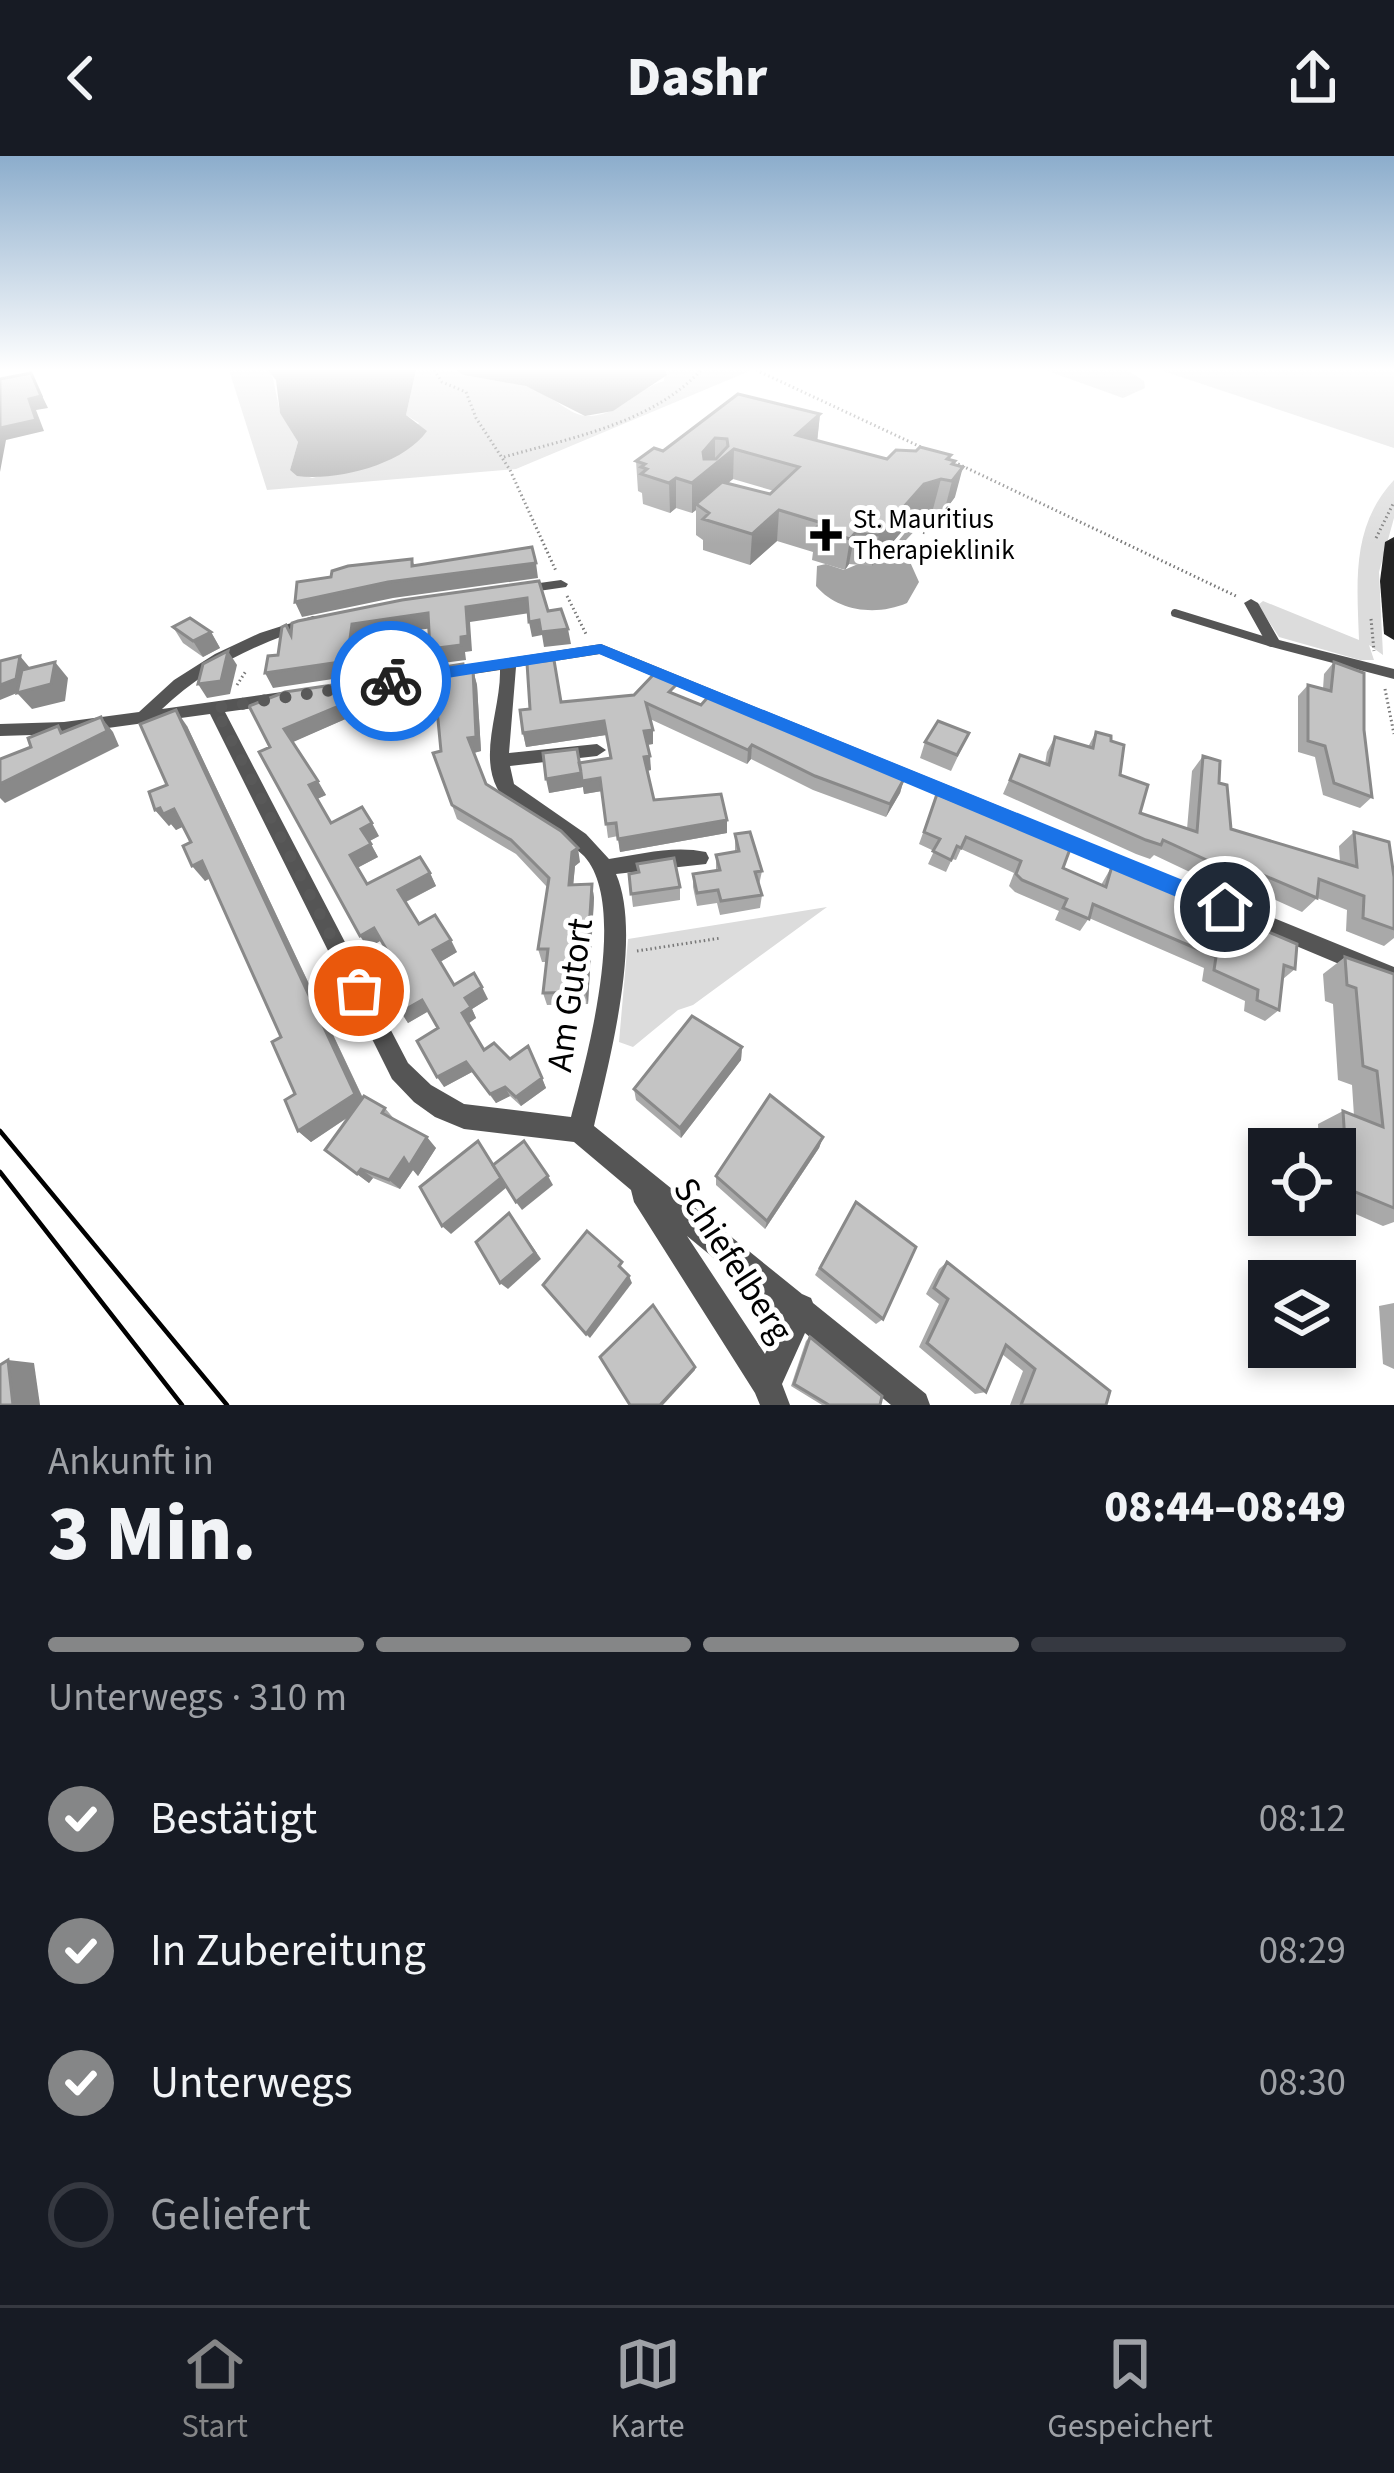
<!DOCTYPE html>
<html lang="de">
<head>
<meta charset="utf-8">
<style>
  :root { --surface:#171b24; --page:#242831; --text:#f1f3f6; --muted:#9ea1a6; --line:#363941; --accent:#858687 }
  body { margin:0; font-family:"Source Sans 3",sans-serif; background:var(--page); color:var(--text); height:100vh; display:flex; flex-direction:column; font-size:45px; white-space:nowrap }
  * { box-sizing:border-box; margin:0 }
  p { font-size:39px; color:var(--muted) }
  .icon { flex:none; width:66px; height:66px; fill:none; stroke:currentColor; stroke-width:2; stroke-linecap:round; stroke-linejoin:round }
  .map { position:relative; height:1249px; overflow:hidden }
  .details { display:flex; flex-direction:column; background:var(--surface); flex:1 }
  .details>* { flex:none }
  .fabs { position:absolute; left:1248px; top:972px; display:grid; gap:24px }
  .fabs a { display:grid; place-items:center; width:108px; height:108px; border-radius:0px; background:var(--surface); box-shadow:0 6px 18px #0003; font-size:60px }
  .pin { position:absolute; display:grid; place-items:center; width:102px; height:102px; color:#fff; margin:-51px; border:6px solid #fff; border-radius:50%; box-shadow:0 3px 12px #0007 }
  .courier { position:absolute; display:grid; place-items:center; width:120px; height:120px; margin:-60px; border:9px solid #1a73e8; border-radius:50%; background:#fff; color:#222; box-shadow:0 3px 15px #0007 }
  .headline em { font-style:normal; font-weight:800 }
  .headline div { display:flex; flex-direction:column-reverse }
  .headline { display:flex; align-items:center; justify-content:space-between; height:204px; padding:0 48px }
  h1 { font-size:78px; font-weight:800; line-height:90px }
  .bar { display:grid; grid-template-columns:repeat(4,1fr); gap:18px 12px; align-content:center; height:144px; padding:0 48px }
  .bar i { height:15px; border-radius:9px; background:var(--line) }
  .bar .selected { background:var(--accent) }
  .bar p { grid-column:span 4 }
  ol { padding:0 48px; list-style:none }
  li { display:flex; align-items:center; gap:36px; height:132px }
  li p { margin-inline-start:auto }
  li .icon { padding:12px; border-radius:50%; background:var(--accent); color:#fff; stroke-width:4 }
  li:last-child { color:var(--muted) }
  li i { width:66px; height:66px; border:6px solid var(--line); border-radius:50% }
  header { display:flex; justify-content:space-between; align-items:center; height:156px; padding:0 48px; background:var(--surface); font-size:54px; font-weight:800 }
  .dock { display:flex; justify-content:space-around; align-items:center; height:168px; border-top:3px solid var(--line); background:var(--surface); font-size:33px; color:var(--muted) }
  .dock a { display:grid; justify-items:center; gap:6px }
  .dock .selected { color:var(--accent) }
  .map>svg:first-child { display:block }
</style>
</head>
<body>
<header><svg class="icon" aria-label="back" viewBox="0 0 24 24"><path d="M15 5l-7 7 7 7"/></svg>Dashr<svg class="icon" aria-label="share" viewBox="0 0 24 24"><path d="M12 15V3M7 8l5-5 5 5M5 13v7h14v-7"/></svg></header>
<div class="map">
<svg width="1394" height="1249" viewBox="0 0 1394 1249">
  <rect width="100%" height="100%" fill="#fff"/>
  <g fill="#dcdcdc">
    <path d="M229 214H268L272 218 280 256 298 286 290 314 312 322 394 301 419 267 406 259 416 214C456 214 499 219 537 234 554 241 570 260 588 260 619 260 636 233 664 225L665 214H752L516 313 267 334Z"/>
    <path d="M1045 214H1127L1144 225 1145 232 1123 242Z"/>
    <path d="M1160 214H1394V292Z"/>
    <path d="M1394 324V362L1379 416 1383 499 1369 489 1374 504H1360L1279 481 1258 449 1263 445 1359 484C1357 426 1351 370 1394 324Z"/>
    <path d="M827 751 693 849 678 854 633 891 619 886 628 783Z"/>
  </g>
  <g fill="#a3a3a3">
    <path d="M268 214H416L406 259 427 275C403 309 337 325 297 320L290 314 298 286 280 257 276 224Z"/>
    <path d="M456 214H665L667 219 613 255 585 260 526 230 464 219Z"/>
    <path d="M921 357 924 365 906 384V397L919 426 907 447C877 460 838 456 816 430L817 410 826 408 844 414 891 394Z"/>
  </g>
  <g fill="none" stroke-linecap="round" stroke-linejoin="round">
    <g stroke="#777" stroke-width="3" stroke-dasharray="1.5 3" stroke-linecap="butt">
      <path d="M434 214 442 226 466 236 476 262 510 314 556 415"/>
      <path d="M756 214 923 292"/>
      <path d="M504 301C570 282 653 267 701 214"/>
      <path d="M954 306 1238 441"/>
      <path d="M906 371 925 377"/>
      <path d="M1376 382 1394 346"/>
      <path d="M567 440 587 480"/>
      <path d="M1371 463 1374 495"/>
      <path d="M237 529 246 515"/>
      <path d="M1385 533 1394 578"/>
      <path d="M637 795 721 782"/>
    </g>
    <g stroke="#555" stroke-width="8">
      <path d="M947 390 971 397"/>
      <path d="M1175 457 1272 487"/>
    </g>
    <g fill="#555" fill-rule="evenodd">
      <path d="M561 424 568 428 566 431 518 438 511 434 518 430Z"/>
      <path d="M1251 443 1258 447 1279 484 1394 513V523L1268 490 1244 447Z"/>
      <path d="M313 460 318 462V468C260 486 207 510 162 553L282 536 288 538 290 542 282 548 225 556 408 907 431 929 464 948 571 961C587 901 629 749 584 700 564 679 507 653 497 632 479 597 501 551 500 514L327 540 321 539 319 535 321 531 601 488 1394 811V831L600 498 516 511 509 597 597 588 606 594 597 600 510 610 514 628 586 678 609 703C641 698 674 689 706 696L709 702 706 708 616 718C643 779 609 906 594 970L802 1138 811 1142 813 1147 926 1238 930 1249H891L805 1177 782 1228 790 1249H760L755 1237 634 1046 631 1034 574 986 464 973 435 961 414 946 392 923 210 558 64 578 0 580V568L64 566 139 556 174 524 215 498 260 477ZM687 1080 783 1159 765 1198Z"/>
    </g>
    <path fill="#222" fill-rule="evenodd" d="M1394 381V484L1384 478 1380 425 1385 386Z"/>
    <g stroke="#000" stroke-width="4.5">
      <path d="M0 975 227 1249"/>
      <path d="M0 1016 182 1249"/>
    </g>
  </g>
  <g fill="#a9a9a9" fill-rule="evenodd">
    <path d="M820 258 817 285 887 303 951 299 950 304 954 309 955 341 944 356 933 353 917 358 872 410 849 408 845 414 812 404 813 396 777 385 750 409 703 394V384L696 379V354L692 357 676 352 670 357 643 348 642 337 638 335 636 305 663 295ZM733 323 774 335 770 338 727 327Z"/>
    <path d="M173 471 211 476 220 492 203 501 183 487Z"/>
    <path d="M1334 506 1364 574 1372 641 1360 652 1323 639 1315 601 1298 596V540L1308 529 1323 533 1324 518Z"/>
    <path d="M473 514 477 529 481 595 474 597 486 628 580 706 575 710 573 729 592 728 594 742 588 848 547 849 543 837 546 806H542L538 793 547 731 516 698 457 663 433 597 441 595 438 558 375 568 373 564 364 565 465 515Z"/>
    <path d="M346 527 352 540 350 561 292 586 326 639 317 643 331 667 379 680 369 685 378 701 357 712 367 728 430 717 436 730 406 746 419 768 457 796 440 806 454 829 488 843 472 853 476 862 468 867 484 894 510 903 528 890 546 932 521 950 510 940 496 947 472 916 444 931 438 872 428 855 408 867 401 856 393 805 381 784 368 792 270 591Z"/>
    <path d="M677 539 904 623 900 637 886 661 813 634 751 603 747 608 650 563 653 588 647 589 651 614 647 615 654 644 727 664V677L620 696 618 680 608 682 602 635 584 638 583 631 549 637 580 610 610 602 606 579 526 591 523 577 561 546Z"/>
    <path d="M187 570 363 942 385 952 395 964 436 992 418 1020 413 1014 400 1033 373 1022 369 1027 325 994 350 960 311 986 298 975 295 938 281 881 209 722 205 725 183 670 176 674 171 668 169 670 155 654 167 629Z"/>
    <path d="M1096 576 1111 585 1120 619 1140 657 1187 673 1192 615 1203 600 1219 627 1231 673 1340 706 1339 690 1354 676 1394 721V782L1384 790 1346 775 1347 754 1317 742 1302 756 1242 729 1234 737 1154 699 1150 703 1136 698 1003 638 1020 599 1045 608 1047 596 1055 581 1088 591Z"/>
    <path d="M969 577 951 615 920 602 925 586Z"/>
    <path d="M937 638 1063 712 1101 729 1112 710 1295 813 1283 823 1279 854 1265 865 1244 855 1245 845 1202 825 1204 812 1089 762 1080 775 1055 764 1059 755 1015 736 1009 730 1014 717 961 693 956 704 952 703 946 716 928 708 934 695 919 688Z"/>
    <path d="M735 678 762 715 759 729 762 739 760 752 720 759 717 747 697 750 693 731V718L716 715V699L735 696Z"/>
    <path d="M639 716 680 731V744L633 751 629 718Z"/>
    <path d="M1345 801 1394 818V1066L1383 1070 1335 1049V993H1319L1318 968 1343 955 1354 960 1352 929 1338 924 1333 848 1325 845 1323 818Z"/>
    <path d="M742 891 741 904 681 982 636 944 634 933Z"/>
    <path d="M823 981 819 992 765 1073 716 1029V1020Z"/>
    <path d="M851 1054 883 1163 876 1168 815 1119Z"/>
    <path d="M947 1106 1106 1249H1010L1023 1215 1002 1198 986 1236 975 1238 919 1191 939 1148 926 1138 939 1113Z"/>
    <path d="M1394 1147V1213L1383 1208 1379 1150Z"/>
    <path d="M810 1181 880 1249H822L791 1230 806 1185Z"/>
  </g>
  <g fill="#898989">
    <path d="M31 217 48 252 36 254 44 275 6 284 0 316V272L29 243Z"/>
    <path d="M820 258 817 287 796 279Z"/>
    <path d="M715 282V309L734 293 733 323 700 351 696 348V354L692 357V327L703 296Z"/>
    <path d="M963 311 955 341 944 356 952 325Z"/>
    <path d="M676 322V352L670 357 669 327Z"/>
    <path d="M941 323 933 353 917 358 872 410 879 379 924 328Z"/>
    <path d="M779 354 777 385 750 409 752 378Z"/>
    <path d="M855 377 849 408 845 414 850 383Z"/>
    <path d="M412 403 417 418 536 407 538 422 393 442 302 461 295 446 412 410Z"/>
    <path d="M527 442 530 457 470 466 472 495 465 496 466 504 435 508 430 493 461 481 466 451Z"/>
    <path d="M428 457 433 472 358 482 353 520 273 532 265 517 352 468Z"/>
    <path d="M539 464 568 473 571 488 544 491 542 479 532 481 529 466Z"/>
    <path d="M211 476 220 492 203 501 193 485Z"/>
    <path d="M228 495 237 509 230 538 207 542 198 528Z"/>
    <path d="M20 500 30 512 55 506 68 522 65 545 32 553 17 537 0 544V529Z"/>
    <path d="M473 514 477 529 481 595 473 597 468 582Z"/>
    <path d="M346 527 352 540 350 561 291 587 284 573Z"/>
    <path d="M436 543 442 558 375 568 373 564 364 565 357 550Z"/>
    <path d="M176 554 187 570 366 949 311 986 298 975 355 938Z"/>
    <path d="M101 561 113 576 119 590 5 647 0 642V628L61 577 58 570 71 585Z"/>
    <path d="M604 565 606 579 526 591 523 577Z"/>
    <path d="M653 574V588L645 589 644 575Z"/>
    <path d="M752 589 751 603 747 608 748 594Z"/>
    <path d="M650 600 651 614 645 615 644 601Z"/>
    <path d="M581 617 600 622 602 635 584 638 583 631 549 637 546 623Z"/>
    <path d="M904 623 900 637 886 661 890 648Z"/>
    <path d="M318 625 326 639 317 643 309 629Z"/>
    <path d="M160 652 174 653 187 669 176 674 171 668 169 670 155 654Z"/>
    <path d="M727 664V677L620 696 618 683Z"/>
    <path d="M372 667 379 680 368 686 361 673Z"/>
    <path d="M371 688 378 701 357 712 350 699Z"/>
    <path d="M578 692 580 706 575 710 572 742 569 729 572 696Z"/>
    <path d="M202 705 214 720 205 725 192 710Z"/>
    <path d="M430 717 436 730 405 746 398 734Z"/>
    <path d="M592 728 594 742 588 848 585 836Z"/>
    <path d="M374 772 382 784 368 792 360 780Z"/>
    <path d="M451 784 457 796 440 806 433 794Z"/>
    <path d="M482 831 488 843 472 853 476 862 468 868 462 857 465 842Z"/>
    <path d="M422 844 429 855 408 867 401 856Z"/>
    <path d="M742 891 741 904 681 982 680 972Z"/>
    <path d="M466 906 472 916 444 931 437 921Z"/>
    <path d="M542 922 546 932 521 950 516 941Z"/>
    <path d="M505 931 510 940 496 947 490 938Z"/>
    <path d="M427 981 436 992 418 1020 413 1014 400 1033 389 1024 404 1002Z"/>
    <path d="M823 981 819 992 765 1073 767 1065Z"/>
    <path d="M478 985 507 1031 451 1078 442 1070Z"/>
    <path d="M361 1013 373 1022 369 1027 357 1018Z"/>
    <path d="M548 1020 553 1029 522 1054 516 1046Z"/>
    <path d="M509 1057 541 1103 508 1133 500 1127Z"/>
    <path d="M629 1120 632 1127 590 1182 586 1178Z"/>
    <path d="M8 1204 34 1207 40 1249H13Z"/>
    <path d="M695 1211V1214L663 1249H660Z"/>
  </g>
  <g fill="#c4c4c4" stroke="#898989" stroke-width="3" fill-rule="evenodd">
    <path d="M31 217 41 240 29 243 36 264 0 272V223Z"/>
    <path d="M738 238 820 258 796 279 887 303 896 294 916 295 920 291 951 299 947 303 955 305 952 308 963 311 952 325 941 323 924 328 879 379 855 377 850 383 816 372 822 367 779 354 752 378 703 363 709 357 696 348 722 326 770 338 799 311 734 293 692 327 676 322 669 327 641 318 647 313 641 311 645 308 636 305 654 292 663 295ZM715 282 727 283 728 290 716 303H704L703 296Z"/>
    <path d="M532 391 536 407 388 426 295 446 297 426 331 421 332 415 348 410 412 403V410Z"/>
    <path d="M539 425 548 455 561 453 568 473 541 476 539 464 529 466 527 442 466 451 468 480 461 481V489L430 493 428 457 352 468 347 505 265 517 268 500 278 499 282 471 286 469 291 479 292 467 298 465 402 444Z"/>
    <path d="M190 462 211 476 193 485 173 471Z"/>
    <path d="M228 495 221 525 198 528 203 508Z"/>
    <path d="M20 500 16 523 0 529V505Z"/>
    <path d="M554 504 561 546 634 539 654 518 677 528 669 536 701 549 708 541 904 623 890 648 815 620 752 589 748 594 646 547 653 574 644 575 650 600 644 601 654 644 721 638 727 664 618 683 616 667 606 668 600 622 582 625 581 617 546 623 543 597 577 593 581 616 579 607 611 602 604 565 523 577 520 554 530 553 527 507Z"/>
    <path d="M55 506 51 528 17 537 22 514Z"/>
    <path d="M1334 506 1364 517V574L1372 641 1334 627 1325 590 1308 585V529L1331 535Z"/>
    <path d="M463 508 464 515 473 514 476 581 468 582 486 628 561 675 578 692 572 696 569 729 592 728 585 836 543 837 548 793H538L549 722 511 684 452 649 433 597 441 595 436 543 368 554 369 549 357 550 359 531 431 521V513Z"/>
    <path d="M346 527 344 548 284 573 318 625 309 629 331 667 362 651 372 667 361 673 371 688 350 699 367 728 420 701 430 717 398 734 419 768 435 759 451 784 433 794 454 829 474 817 482 831 465 842 471 851 462 857 484 894 494 887 510 903 528 890 542 922 516 941 505 931 490 938 466 906 437 921 417 885 438 872 422 844 401 856 378 814 393 805 374 772 360 780 259 596 270 591 249 550 285 536Z"/>
    <path d="M176 554 355 938 298 975 285 944 295 938 272 886 281 881 202 705 192 710 183 690 191 686 174 653 163 658 160 652 155 654 149 636 167 629 140 568Z"/>
    <path d="M101 561 107 575 0 628V603L31 591 28 582 58 570 61 577Z"/>
    <path d="M938 565 969 577 957 599 925 586Z"/>
    <path d="M1096 576 1111 580V585L1124 589 1120 619 1148 629 1140 657 1197 676 1203 600 1220 605 1219 627 1227 629 1231 673 1357 711 1354 676 1389 686 1394 721V773L1363 762 1364 740 1319 723 1317 742 1249 713 1248 723 1163 684 1161 689 1146 684 1010 624 1020 599 1049 609 1055 581 1093 592Z"/>
    <path d="M937 638 1070 693 1063 712 1106 731 1112 710 1297 788 1295 813 1284 809 1279 854 1257 844 1258 834 1214 814 1216 801 1093 748 1089 763 1063 752 1067 743 1022 724 1016 718 1021 705 966 681 961 692 957 690 951 704 933 695 940 683 924 676Z"/>
    <path d="M750 676 762 715 755 716 762 739 721 745 718 734 697 737 693 718 720 714 716 699 739 695 735 678Z"/>
    <path d="M674 702 680 731 631 738 629 718 639 716 637 708Z"/>
    <path d="M1345 801 1394 818V1052L1348 1033 1343 955 1383 971 1377 915 1363 910 1356 832 1347 829Z"/>
    <path d="M692 860 742 891 680 972 634 933Z"/>
    <path d="M770 939 823 981 767 1065 716 1020Z"/>
    <path d="M364 940 385 952 382 957 427 981 409 1010 404 1002 389 1024 361 1013 357 1018 325 994Z"/>
    <path d="M478 985 501 1022 442 1070 420 1031Z"/>
    <path d="M524 985 548 1020 516 1046 493 1009Z"/>
    <path d="M856 1046 916 1091 883 1163 820 1112Z"/>
    <path d="M509 1057 535 1097 500 1127 476 1086Z"/>
    <path d="M587 1075 622 1106 619 1110 629 1120 586 1178 543 1129Z"/>
    <path d="M947 1106 1110 1235 1106 1249H1021L1035 1213 1006 1189 986 1236 927 1187 948 1143 934 1132Z"/>
    <path d="M653 1149 695 1211 660 1249H630L600 1201Z"/>
    <path d="M810 1181 882 1240 880 1249H829L794 1228Z"/>
    <path d="M8 1204 13 1249H0V1209Z"/>
  </g>
  <linearGradient id="sky" x2="0" y2="1"><stop stop-color="#8cadcc"/><stop offset="0.55" stop-color="#fff"/><stop offset="1" stop-color="#fff" stop-opacity="0"/></linearGradient>
  <rect width="1394" height="388" fill="url(#sky)"/>
  <path fill="#1a73e8" d="M601 488 1232 744 1236 751 1225 761 1217 758 599 498 391 531 383 525 391 519Z"/>
  <g fill="none" stroke-linecap="round" stroke-linejoin="round">
    <path stroke="#595959" stroke-width="12" stroke-dasharray="0 21.6" d="M359 835 215 552 391 525"/>
  </g>
  <path fill="#000" stroke="#fff" stroke-width="4.5" d="M820 361h12v12h12v12h-12v12h-12v-12h-12v-12h12z"/>
  <g text-anchor="middle" dominant-baseline="central" stroke-width="10" stroke-linejoin="round" paint-order="stroke">
    <g font-size="27" fill="#000" stroke="#fff" text-anchor="start">
      <text x="853" y="363">St. Mauritius<tspan x="853" dy="31">Therapieklinik</tspan></text>
    </g>
    <g font-size="36" fill="#000" stroke="#fff">
      <text transform="translate(570 839) rotate(-82)">Am Gutort</text>
      <text transform="translate(733 1104) rotate(57)">Schiefelberg</text>
    </g>
  </g>
</svg>
<div class="fabs">
<a><svg class="icon" aria-label="locate" viewBox="0 0 24 24"><circle cx="12" cy="12" r="6"/><path d="M12 2v4M12 18v4M2 12h4M18 12h4"/></svg></a>
<a><svg class="icon" aria-label="layers" viewBox="0 0 24 24"><path d="M12 4l9 5-9 5-9-5zM3 14l9 5 9-5"/></svg></a>
</div>
<div class="pin" style="left:359px;top:835px;background:#ea580c"><svg class="icon" aria-label="bag" viewBox="0 0 24 24"><path d="M5 8h14l-1 12H6zM9 8a3 3 0 0 1 6 0"/></svg></div>
<div class="pin" style="left:1225px;top:751px;background:#1f2937"><svg class="icon" aria-label="home" viewBox="0 0 24 24"><path d="M3 11l9-7 9 7M6 9v11h12V9"/></svg></div>
<div class="courier" style="left:391px;top:525px"><svg class="icon" aria-label="bike" viewBox="0 0 24 24"><circle cx="6" cy="16" r="4"/><circle cx="18" cy="16" r="4"/><path d="M6 16l4-8h5l3 8M10 8l3 8H6M13 5h3"/></svg></div>
</div>
<section class="details">
<div class="headline"><div><h1>3 Min.</h1><p>Ankunft in</p></div><em>08:44–08:49</em></div>
<div class="bar"><i class="selected"></i><i class="selected"></i><i class="selected"></i><i></i><p>Unterwegs · 310 m</p></div>
<ol>
<li><svg class="icon" aria-label="check" viewBox="0 0 24 24"><path d="M5 12l5 5 9-10"/></svg>Bestätigt<p>08:12</p></li>
<li><svg class="icon" aria-label="check" viewBox="0 0 24 24"><path d="M5 12l5 5 9-10"/></svg>In Zubereitung<p>08:29</p></li>
<li><svg class="icon" aria-label="check" viewBox="0 0 24 24"><path d="M5 12l5 5 9-10"/></svg>Unterwegs<p>08:30</p></li>
<li><i></i>Geliefert</li>
</ol>
</section>
<nav class="dock">
<a class="selected"><svg class="icon" aria-label="home" viewBox="0 0 24 24"><path d="M3 11l9-7 9 7M6 9v11h12V9"/></svg>Start</a>
<a><svg class="icon" aria-label="map" viewBox="0 0 24 24"><path d="M3 6l6-2 6 2 6-2v14l-6 2-6-2-6 2zM9 4v14M15 6v14"/></svg>Karte</a>
<a><svg class="icon" aria-label="saved" viewBox="0 0 24 24"><path d="M7 4h10v16l-5-4-5 4z"/></svg>Gespeichert</a>
</nav>
</body>
</html>
